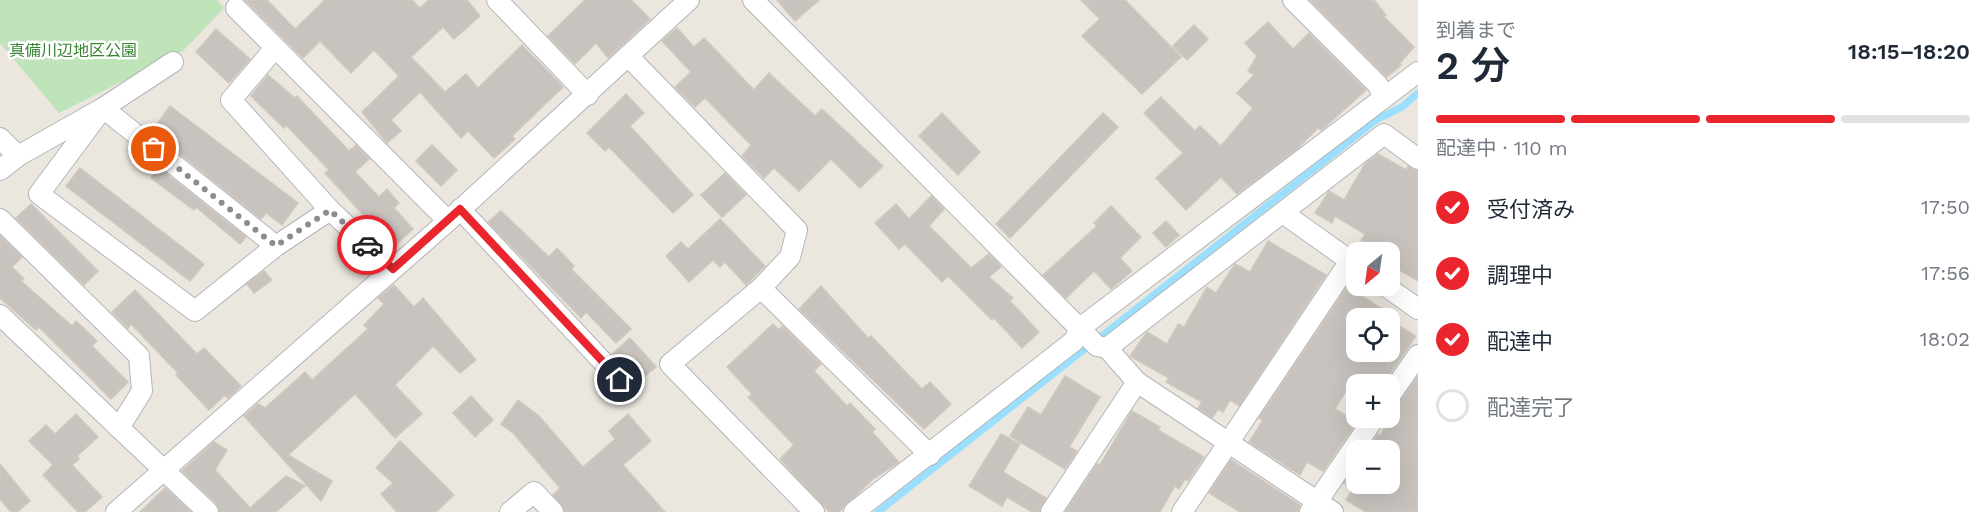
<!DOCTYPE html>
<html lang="ja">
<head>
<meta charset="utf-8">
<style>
  :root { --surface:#fff; --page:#f2f2f3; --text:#1f2937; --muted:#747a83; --line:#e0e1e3; --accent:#ea252e }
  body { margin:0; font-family:"Work Sans","Noto Sans JP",sans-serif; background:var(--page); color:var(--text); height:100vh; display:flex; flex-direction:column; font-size:22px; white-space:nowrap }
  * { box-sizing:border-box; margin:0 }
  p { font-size:20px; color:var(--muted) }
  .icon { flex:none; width:33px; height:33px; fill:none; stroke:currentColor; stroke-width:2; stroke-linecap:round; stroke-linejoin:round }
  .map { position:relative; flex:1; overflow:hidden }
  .side { display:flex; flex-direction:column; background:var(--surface); width:570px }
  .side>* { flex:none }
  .needle { width:39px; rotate:209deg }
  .tools { position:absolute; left:1346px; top:242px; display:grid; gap:12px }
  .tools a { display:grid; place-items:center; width:54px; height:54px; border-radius:12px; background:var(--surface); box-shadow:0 6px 24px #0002; font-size:30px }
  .pin { position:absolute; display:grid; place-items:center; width:51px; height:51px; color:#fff; margin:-26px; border:3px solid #fff; border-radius:50%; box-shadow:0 2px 6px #0007 }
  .courier { position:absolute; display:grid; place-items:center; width:60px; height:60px; margin:-30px; border:4px solid #ea252e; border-radius:50%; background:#fff; color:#222; box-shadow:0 2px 8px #0007 }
  .headline em { font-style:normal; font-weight:600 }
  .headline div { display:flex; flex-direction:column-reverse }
  .headline { display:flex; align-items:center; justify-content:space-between; height:102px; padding:0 18px }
  h1 { font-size:39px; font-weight:600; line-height:45px }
  .bar { display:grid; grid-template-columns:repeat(4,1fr); gap:9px 6px; align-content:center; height:72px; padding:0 18px }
  .bar i { height:8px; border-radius:4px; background:var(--line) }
  .bar .on { background:var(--accent) }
  .bar p { grid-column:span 4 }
  ol { padding:0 18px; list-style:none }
  li { display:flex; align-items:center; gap:18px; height:66px }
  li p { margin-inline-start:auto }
  li .icon { padding:6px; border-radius:50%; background:var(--accent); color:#fff; stroke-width:4 }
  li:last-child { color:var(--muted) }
  li i { width:33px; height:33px; border:3px solid var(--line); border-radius:50% }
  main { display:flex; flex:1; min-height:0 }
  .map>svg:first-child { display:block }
</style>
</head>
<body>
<main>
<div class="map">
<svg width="1418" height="512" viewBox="0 0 1418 512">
  <rect width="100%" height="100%" fill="#ebe7de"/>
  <path fill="#bfe4ba" d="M0 0H217L224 8 183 51 59 113 0 43Z"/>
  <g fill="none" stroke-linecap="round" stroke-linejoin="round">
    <path stroke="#9bdfff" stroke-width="7" d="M878 512 1376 120 1402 107 1418 93"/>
  </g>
  <g fill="#c8c3be" stroke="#d0c8bd" stroke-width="1.5">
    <path d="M245 0H267L295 29 325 0H412L420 8 429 0H467L480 16 454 39 443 27 411 57 445 92 466 74 478 88 522 45 563 87 512 136 515 139 494 158 468 131 461 138 420 92 391 120 401 131 387 143 362 112 399 76 374 50 351 73 320 41 303 58Z"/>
    <path d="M585 0H631L650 19 608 58 596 43 575 64 548 36Z"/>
    <path d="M777 0H819L795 21Z"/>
    <path d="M1081 0H1125L1181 57 1142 94 1082 36 1100 19Z"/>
    <path d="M1310 0H1374L1386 15 1384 17 1414 47 1400 63 1401 65 1387 77Z"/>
    <path d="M1268 22 1293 49 1309 33 1366 90 1325 127 1321 130 1318 128 1297 149 1237 194 1221 177 1186 210 1156 178 1183 153 1144 113 1161 97 1195 131 1200 126 1221 146 1253 108 1237 93 1254 75 1248 71 1257 56 1245 43Z"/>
    <path d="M1194 25 1208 39 1187 60 1173 46Z"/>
    <path d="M677 28 694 47 704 38 754 90 769 73 815 116 822 109 883 166 860 188 831 159 799 191 774 168 764 178 742 156 751 145 705 98 695 107 675 87 691 72 662 41Z"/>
    <path d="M216 29 250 59 229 83 196 52Z"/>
    <path d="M268 75 295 98 297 96 349 151 356 145 369 159 355 172 379 197 387 189 399 203 394 208 413 229 390 250 374 234 378 231 325 173 329 170 286 125 284 128 251 96Z"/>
    <path d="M626 94 644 113 630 126 693 195 673 213 609 147 605 151 587 133Z"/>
    <path d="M170 106 298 203 282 225 266 213 261 219 174 149 177 145 154 128Z"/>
    <path d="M942 113 980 152 958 175 919 136Z"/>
    <path d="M1103 113 1118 127 1010 238 996 224Z"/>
    <path d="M432 145 457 170 441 186 416 161Z"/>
    <path d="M1378 154 1406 170 1408 166 1418 171V281L1389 264V252H1379L1361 241 1365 234 1335 216 1332 223 1315 213 1329 191 1344 200 1365 164Z"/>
    <path d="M80 168 204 264 190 281 66 186Z"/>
    <path d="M159 168 246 237 240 244 196 207 194 210 151 178Z"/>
    <path d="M725 173 746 195 722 217 701 195Z"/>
    <path d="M931 196 944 209 929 226 971 268 989 254 1001 267 989 277 1013 298 1010 301 1039 332 1022 348 994 318 992 320 948 276 942 282 905 244 899 249 875 223 896 204 909 219Z"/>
    <path d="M31 204 98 271 84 285 16 218Z"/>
    <path d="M1111 206 1141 237 1120 258 1132 271 1111 289 1094 271 1066 298 1043 275 1097 226 1094 223Z"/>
    <path d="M501 211 549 257 557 248 574 266 571 269 631 329 616 343 586 312 581 318 488 222Z"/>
    <path d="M720 219 765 266 746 285 725 262 720 267 713 260 689 282 666 256 681 242 688 249Z"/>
    <path d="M1166 221 1179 235 1166 247 1153 233Z"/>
    <path d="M0 236 22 257 12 267 24 279 21 281 72 326 76 321 97 341 92 346 128 382 111 399 39 327 36 330 0 298Z"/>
    <path d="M1268 241 1326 275 1239 406 1230 400 1223 412 1218 409 1212 418 1198 408 1202 402 1166 382 1169 378 1130 356 1147 332 1167 344 1178 324 1184 327 1207 287 1216 293 1235 264 1250 272Z"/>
    <path d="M264 271 272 280 254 293 247 284Z"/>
    <path d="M394 285 414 307 423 298 476 360 460 373 433 346 395 385 422 414 395 438 355 394 288 455 332 481 321 501 244 416 258 404 265 408 305 372 312 380 368 329 364 325 384 304 378 298Z"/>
    <path d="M821 286 868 338 871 336 922 389 930 382 951 404 924 429 799 309Z"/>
    <path d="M1347 287 1381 308 1378 313 1386 318H1356V351H1389V320L1416 336 1383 384H1350L1335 409 1357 422 1323 471 1307 462 1300 475 1249 442 1263 420 1259 418Z"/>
    <path d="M135 290 197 354 204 348 241 386 228 398 225 395 209 410 176 375 178 373 131 324 128 328 112 312Z"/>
    <path d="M773 324 779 330 782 326 821 364 814 371 847 406 850 403 875 429 872 432 899 462 873 479 839 512H829L780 459 794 445 748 397 752 394 727 367Z"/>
    <path d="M630 338 656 367 631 388 629 372 612 354Z"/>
    <path d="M1065 376 1100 397 1069 447 1077 451 1065 469 1010 436 1028 407 1041 415Z"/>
    <path d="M1418 376V512H1366L1346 500 1353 489 1344 483 1356 466V483H1389V450H1367L1378 434 1380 436 1396 406Z"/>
    <path d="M471 396 493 420 475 437 453 413Z"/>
    <path d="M518 400 539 416 583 467 615 439 609 431 628 414 651 441 623 465 665 512H565L553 495 560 488 514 434 501 424Z"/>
    <path d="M1132 411 1160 427 1158 430 1204 457 1188 481 1185 479 1179 489 1175 486 1160 512H1065L1097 464 1100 465Z"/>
    <path d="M76 414 98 437 77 456 79 459 72 465 102 497 85 512H78L43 475 53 465 29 441 46 425 55 434Z"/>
    <path d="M1001 434 1020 444 1003 472 1046 498 1039 512H1032L1007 497 1002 506 969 486Z"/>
    <path d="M400 441 454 495 436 512H397L381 494 393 483 376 468Z"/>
    <path d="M214 442 227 450 215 470 250 508 286 476 305 486 276 512H220L216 503 182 471Z"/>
    <path d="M1231 460 1300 505 1298 512H1240L1209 493Z"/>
    <path d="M0 464 30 501 17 512H11L0 499Z"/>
    <path d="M165 488 191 512H140Z"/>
  </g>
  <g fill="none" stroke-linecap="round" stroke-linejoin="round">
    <g stroke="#b2b6ba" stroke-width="22">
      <g id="street">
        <path d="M497 0 588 95"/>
        <path d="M753 0 1097 346 1107 348 1137 382 1333 512"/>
        <path d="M1293 0 1378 85 1383 96"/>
        <path d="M236 8 448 221"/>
        <path d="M275 48 231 100 330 210"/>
        <path d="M628 56 797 230 790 257 761 288 670 364 814 512"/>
        <path d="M0 138 18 156"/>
        <path d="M0 170 18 156 103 108 173 62"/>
        <path d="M460 209 620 380"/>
        <path d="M1283 213 1356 265"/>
        <path d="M0 219 139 356 142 391 119 428"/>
        <path d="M276 246 103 108 39 194 195 311 276 246 330 210 393 269"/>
        <path d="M1384 285 1418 309"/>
        <path d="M761 288 930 455"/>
        <path d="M0 315 208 512"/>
        <path d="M1107 348 1384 134 1418 159"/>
        <path d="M1389 397 1418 355"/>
        <path d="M116 512 448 221 689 0"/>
        <path d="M510 512 534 492 553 512"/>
        <path d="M854 512 1074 341 1080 328 1418 72"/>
        <path d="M1051 512 1137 382"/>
        <path d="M1182 512 1350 261"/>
        <path d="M1310 512 1375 417"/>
      </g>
    </g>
    <use href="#street" stroke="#fff" stroke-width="20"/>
  </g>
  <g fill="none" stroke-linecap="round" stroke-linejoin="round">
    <path stroke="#8b8d8c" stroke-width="6" stroke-dasharray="0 10.8" d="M154 149 276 246 330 210 367 245"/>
    <path stroke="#ea252e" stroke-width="8" d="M367 245 393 269 460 209 620 380"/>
  </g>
  <g text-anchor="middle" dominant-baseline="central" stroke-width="5" stroke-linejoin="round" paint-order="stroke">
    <g font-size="16" fill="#398433" stroke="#fff">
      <text x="73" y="50">真備川辺地区公園</text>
    </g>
  </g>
</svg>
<div class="tools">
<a><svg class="needle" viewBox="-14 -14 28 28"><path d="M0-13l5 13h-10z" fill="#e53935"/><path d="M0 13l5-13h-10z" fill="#747a83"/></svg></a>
<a><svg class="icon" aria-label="locate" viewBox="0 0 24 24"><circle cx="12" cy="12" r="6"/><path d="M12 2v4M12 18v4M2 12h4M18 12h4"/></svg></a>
<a>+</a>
<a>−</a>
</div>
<div class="pin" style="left:154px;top:149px;background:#ea580c"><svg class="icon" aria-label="bag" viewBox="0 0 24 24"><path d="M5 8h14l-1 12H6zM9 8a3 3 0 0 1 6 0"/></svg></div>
<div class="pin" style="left:620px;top:380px;background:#1f2937"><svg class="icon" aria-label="home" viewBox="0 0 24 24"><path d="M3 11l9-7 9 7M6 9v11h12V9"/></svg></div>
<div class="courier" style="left:367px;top:245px"><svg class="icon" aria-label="car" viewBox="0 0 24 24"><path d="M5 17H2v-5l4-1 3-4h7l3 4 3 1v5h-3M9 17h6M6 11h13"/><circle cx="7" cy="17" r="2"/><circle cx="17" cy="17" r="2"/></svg></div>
</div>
<section class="side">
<div class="headline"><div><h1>2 分</h1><p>到着まで</p></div><em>18:15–18:20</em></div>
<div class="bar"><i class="on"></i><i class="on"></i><i class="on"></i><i></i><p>配達中 · 110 m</p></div>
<ol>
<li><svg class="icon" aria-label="check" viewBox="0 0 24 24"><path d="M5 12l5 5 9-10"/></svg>受付済み<p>17:50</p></li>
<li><svg class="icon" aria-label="check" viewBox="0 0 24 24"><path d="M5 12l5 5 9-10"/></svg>調理中<p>17:56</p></li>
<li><svg class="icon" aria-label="check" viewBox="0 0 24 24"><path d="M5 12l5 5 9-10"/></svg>配達中<p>18:02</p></li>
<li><i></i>配達完了</li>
</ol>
</section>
</main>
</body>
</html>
